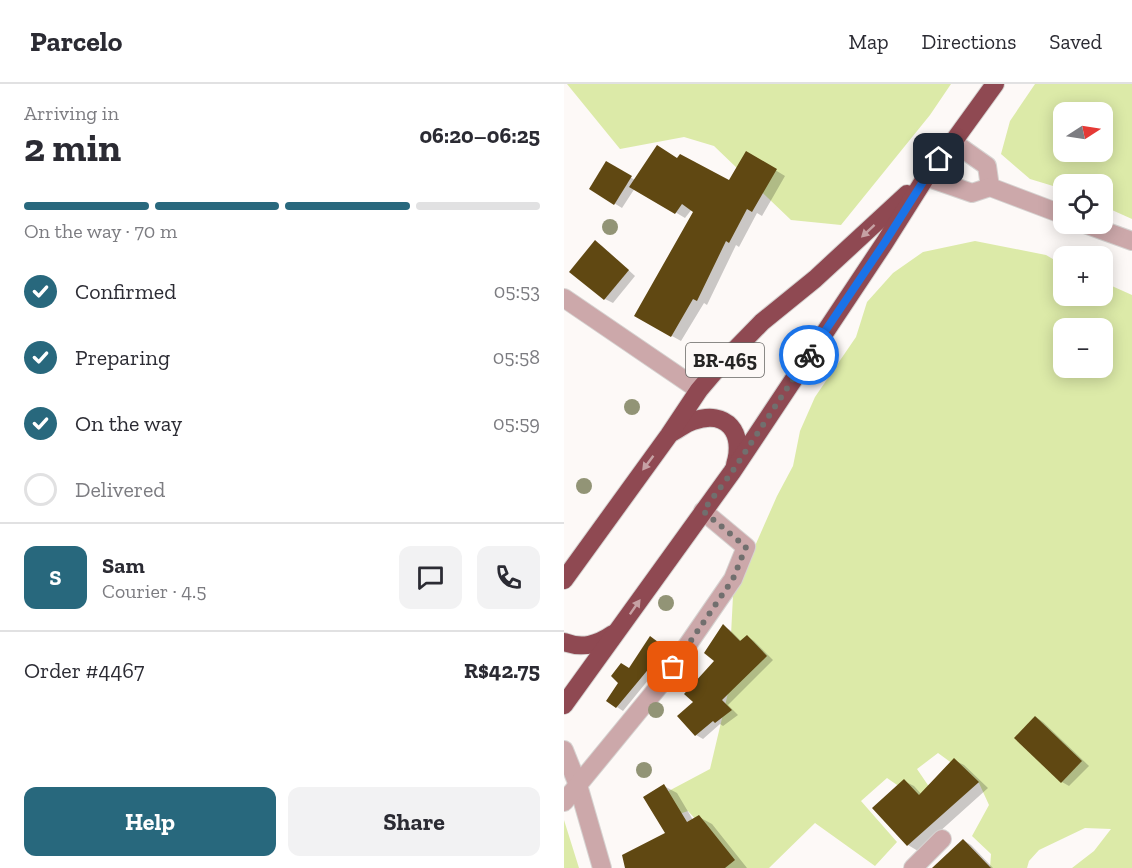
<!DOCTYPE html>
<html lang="en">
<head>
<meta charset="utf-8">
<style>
  :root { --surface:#fff; --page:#f2f2f3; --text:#2b2b33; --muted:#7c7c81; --line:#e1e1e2; --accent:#28687d }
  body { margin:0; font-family:"Zilla Slab",serif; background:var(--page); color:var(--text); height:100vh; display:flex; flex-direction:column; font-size:22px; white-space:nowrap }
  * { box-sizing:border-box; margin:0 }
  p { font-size:20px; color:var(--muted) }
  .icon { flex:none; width:33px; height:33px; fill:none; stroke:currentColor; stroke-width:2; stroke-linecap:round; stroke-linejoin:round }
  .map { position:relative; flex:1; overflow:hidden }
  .sheet { display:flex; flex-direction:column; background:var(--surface); width:564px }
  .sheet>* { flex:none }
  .needle { width:39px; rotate:78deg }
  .fabs { position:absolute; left:489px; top:18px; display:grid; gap:12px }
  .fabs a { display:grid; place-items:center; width:60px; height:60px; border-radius:12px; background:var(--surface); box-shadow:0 3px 15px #0003; font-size:30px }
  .pin { position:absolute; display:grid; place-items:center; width:51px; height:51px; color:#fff; margin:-26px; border-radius:12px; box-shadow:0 3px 9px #0006 }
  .courier { position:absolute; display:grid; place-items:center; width:60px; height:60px; margin:-30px; border:4px solid #1a73e8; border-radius:50%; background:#fff; color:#222; box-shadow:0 2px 8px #0007 }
  .summary em { font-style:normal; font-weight:700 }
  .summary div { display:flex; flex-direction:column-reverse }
  .summary { display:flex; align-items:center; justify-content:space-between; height:102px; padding:0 24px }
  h1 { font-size:39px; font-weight:700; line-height:45px }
  .bar { display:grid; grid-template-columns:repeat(4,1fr); gap:9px 6px; align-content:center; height:72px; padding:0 24px }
  .bar i { height:8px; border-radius:4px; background:var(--line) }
  .bar .on { background:var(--accent) }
  .bar p { grid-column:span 4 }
  .line { display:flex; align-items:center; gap:15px; padding:0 24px; border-top:2px solid var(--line) }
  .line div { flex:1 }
  .round { display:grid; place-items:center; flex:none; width:63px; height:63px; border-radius:12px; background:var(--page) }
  ol { padding:0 24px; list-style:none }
  li { display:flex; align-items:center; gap:18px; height:66px }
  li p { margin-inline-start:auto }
  li .icon { padding:6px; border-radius:50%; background:var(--accent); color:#fff; stroke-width:4 }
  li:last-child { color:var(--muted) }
  li i { width:33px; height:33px; border:3px solid var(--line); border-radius:50% }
  .primary-button { display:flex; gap:12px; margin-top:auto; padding:12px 24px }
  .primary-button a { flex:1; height:69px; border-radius:12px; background:var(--accent); color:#fff; font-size:24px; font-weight:700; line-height:69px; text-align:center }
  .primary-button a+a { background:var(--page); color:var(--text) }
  header { display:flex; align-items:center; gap:36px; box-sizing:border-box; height:84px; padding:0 30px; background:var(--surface); border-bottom:2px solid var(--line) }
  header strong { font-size:28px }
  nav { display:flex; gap:33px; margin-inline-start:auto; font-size:21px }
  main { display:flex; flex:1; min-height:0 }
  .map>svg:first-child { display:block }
</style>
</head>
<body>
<header>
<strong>Parcelo</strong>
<nav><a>Map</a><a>Directions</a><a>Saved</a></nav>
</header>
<main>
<section class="sheet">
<div class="summary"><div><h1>2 min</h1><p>Arriving in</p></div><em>06:20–06:25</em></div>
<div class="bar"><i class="on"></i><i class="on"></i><i class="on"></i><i></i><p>On the way · 70 m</p></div>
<ol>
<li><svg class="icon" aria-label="check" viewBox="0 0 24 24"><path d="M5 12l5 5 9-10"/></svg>Confirmed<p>05:53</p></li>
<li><svg class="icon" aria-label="check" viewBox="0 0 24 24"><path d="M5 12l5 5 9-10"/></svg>Preparing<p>05:58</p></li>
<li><svg class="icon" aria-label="check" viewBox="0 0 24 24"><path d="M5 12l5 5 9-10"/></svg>On the way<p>05:59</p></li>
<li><i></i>Delivered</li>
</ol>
<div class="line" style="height:108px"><b class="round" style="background:var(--accent);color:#fff">S</b><div><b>Sam</b><p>Courier · 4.5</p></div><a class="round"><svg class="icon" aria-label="chat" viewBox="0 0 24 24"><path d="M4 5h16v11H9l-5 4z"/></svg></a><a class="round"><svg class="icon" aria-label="phone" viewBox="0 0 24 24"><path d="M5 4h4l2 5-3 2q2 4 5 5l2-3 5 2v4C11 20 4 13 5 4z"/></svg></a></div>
<div class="line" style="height:78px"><div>Order #4467</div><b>R$42.75</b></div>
<div class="primary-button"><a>Help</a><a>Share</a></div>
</section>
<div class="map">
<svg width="568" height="784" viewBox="0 0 568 784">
  <rect width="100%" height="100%" fill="#fdf9f7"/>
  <g fill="#dceaa8" fill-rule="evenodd">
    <path d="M3 0H387L366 31 277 141 227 136 150 62 120 53 56 65Z"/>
    <path d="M471 0H568V135L539 122 538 100H500L499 105 466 95 437 70 446 37ZM538 28V68H500V28Z"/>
    <path d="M411 157 482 171 499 181 500 212H538L539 198 568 211V784H508L530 767 547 745 521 744 475 766 465 777 463 784H426L427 770 408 752 425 721 415 699 374 669 353 685 370 710 362 721 323 694 297 717 333 758 311 782 251 739 205 784H140L158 764 124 727 94 737 99 710 146 685 164 609 169 512 213 412 229 382 236 347 251 313 292 253 303 218 329 189 359 168ZM500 244H538V284H500Z"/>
    <path d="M0 736 15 784H0Z"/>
  </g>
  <g fill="#0003">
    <path d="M183 69 221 92 198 132 193 129 175 163 172 161 143 221 140 219 117 257 72 232 131 128 128 125 121 134 71 104 58 124 27 105 42 79 71 96 114 76 166 98Z"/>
    <path d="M31 158 38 162 71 192 49 219 41 215 7 187Z"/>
    <path d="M159 542 166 546 178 558 183 552 190 557 209 576 164 621 174 631 159 642 156 640 139 655 132 651 115 632 131 618 152 577Z"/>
    <path d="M93 558 107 568 59 627 53 623 65 585Z"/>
    <path d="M472 633 479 638 525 682 505 702 498 698Z"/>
    <path d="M390 676 400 681 424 704 354 767 344 761 311 724 340 697 350 702 357 710Z"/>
    <path d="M100 702 113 709 129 736 135 733 148 740 183 784H63L103 750Z"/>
    <path d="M399 756 407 761 429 784H373Z"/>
  </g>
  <g fill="#604812">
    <path d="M93 61 113 74 116 70 165 96 182 67 213 85 188 128 183 125 165 159 162 157 133 217 129 215 107 253 70 232 129 128 118 120 111 130 65 103Z"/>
    <path d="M42 77 68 92 50 121 25 105Z"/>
    <path d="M31 156 65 186 40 216 5 188Z"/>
    <path d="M159 540 176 557 183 551 203 572 158 616 168 626 151 639 149 637 131 652 113 632 129 618 120 610 150 577 140 569Z"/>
    <path d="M86 552 102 564 52 624 42 617 54 599 47 592 57 579 65 584Z"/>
    <path d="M471 632 518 677 497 699 450 654Z"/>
    <path d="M390 674 415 698 343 762 308 724 340 695 355 711Z"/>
    <path d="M100 700 123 738 135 731 171 776 161 784H61L58 771 101 749 79 713Z"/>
    <path d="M399 755 427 784H368Z"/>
  </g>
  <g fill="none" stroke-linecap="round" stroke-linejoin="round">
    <g stroke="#d6d3d1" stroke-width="20">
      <g id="street">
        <path d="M389 58 423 82 426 103"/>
        <path d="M362 93 408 109 426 103 500 131"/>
        <path d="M521 140 568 157"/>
        <path d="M0 214 135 306"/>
        <path d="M0 666 14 701 38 784"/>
        <path d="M0 718 96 601 169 495 182 463 139 427"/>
        <path d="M349 784 378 755"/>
      </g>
    </g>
    <g stroke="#d6d3d1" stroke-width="20">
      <g id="highway">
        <path d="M109 348C115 345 122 339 129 337 163 325 181 349 171 381"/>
        <path d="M0 496 105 351 135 306 158 279 198 238 251 195 343 110"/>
        <path d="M0 558C18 565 33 561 49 550"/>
        <path d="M0 621 168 388 321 158 362 93 389 58 431 0"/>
      </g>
    </g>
    <use href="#street" stroke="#cca8aa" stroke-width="18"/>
    <use href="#highway" stroke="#8f4952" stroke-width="18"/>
  </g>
  <g fill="#929476">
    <circle cx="46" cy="143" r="8"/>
    <circle cx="68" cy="323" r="8"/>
    <circle cx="20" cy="402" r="8"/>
    <circle cx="102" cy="519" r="8"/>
    <circle cx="92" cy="626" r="8"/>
    <circle cx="80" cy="686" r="8"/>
  </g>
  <defs><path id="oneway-solid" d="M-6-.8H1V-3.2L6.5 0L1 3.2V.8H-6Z" transform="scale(1.5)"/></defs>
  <g fill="#c6a1a4">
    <use href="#oneway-solid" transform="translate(304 147) rotate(137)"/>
    <use href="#oneway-solid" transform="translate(84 379) rotate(127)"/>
    <use href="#oneway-solid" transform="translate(71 523) rotate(-55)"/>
  </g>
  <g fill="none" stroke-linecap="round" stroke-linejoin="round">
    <path stroke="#716f6e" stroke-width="6" stroke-dasharray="0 10.8" d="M109 583 169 495 182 463 139 427 168 388 245 271"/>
    <path stroke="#1a73e8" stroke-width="8" d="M245 271 321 158 362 93 375 75"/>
  </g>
  <g text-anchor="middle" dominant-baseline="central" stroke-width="6" stroke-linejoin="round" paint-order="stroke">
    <rect fill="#fdf9f7" stroke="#666563" stroke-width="1.5" x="122" y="259" width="78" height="34" rx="4.5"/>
    <g font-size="20" font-weight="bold" fill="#262524">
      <text x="161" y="276">BR-465</text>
    </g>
  </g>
</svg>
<div class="fabs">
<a><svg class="needle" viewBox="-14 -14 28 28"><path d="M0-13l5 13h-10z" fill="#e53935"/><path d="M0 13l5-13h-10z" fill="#7c7c81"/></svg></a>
<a><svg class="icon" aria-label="locate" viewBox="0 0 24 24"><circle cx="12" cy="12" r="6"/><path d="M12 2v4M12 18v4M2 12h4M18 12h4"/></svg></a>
<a>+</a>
<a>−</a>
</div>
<div class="pin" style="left:109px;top:583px;background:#ea580c"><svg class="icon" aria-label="bag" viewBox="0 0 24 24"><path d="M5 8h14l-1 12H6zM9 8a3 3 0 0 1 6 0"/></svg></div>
<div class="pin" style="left:375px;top:75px;background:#1f2937"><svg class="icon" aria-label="home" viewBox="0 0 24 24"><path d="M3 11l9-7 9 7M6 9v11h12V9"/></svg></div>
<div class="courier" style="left:245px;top:271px"><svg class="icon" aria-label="bike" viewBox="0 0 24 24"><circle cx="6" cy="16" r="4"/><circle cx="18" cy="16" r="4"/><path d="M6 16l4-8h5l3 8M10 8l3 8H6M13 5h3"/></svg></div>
</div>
</main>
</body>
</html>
